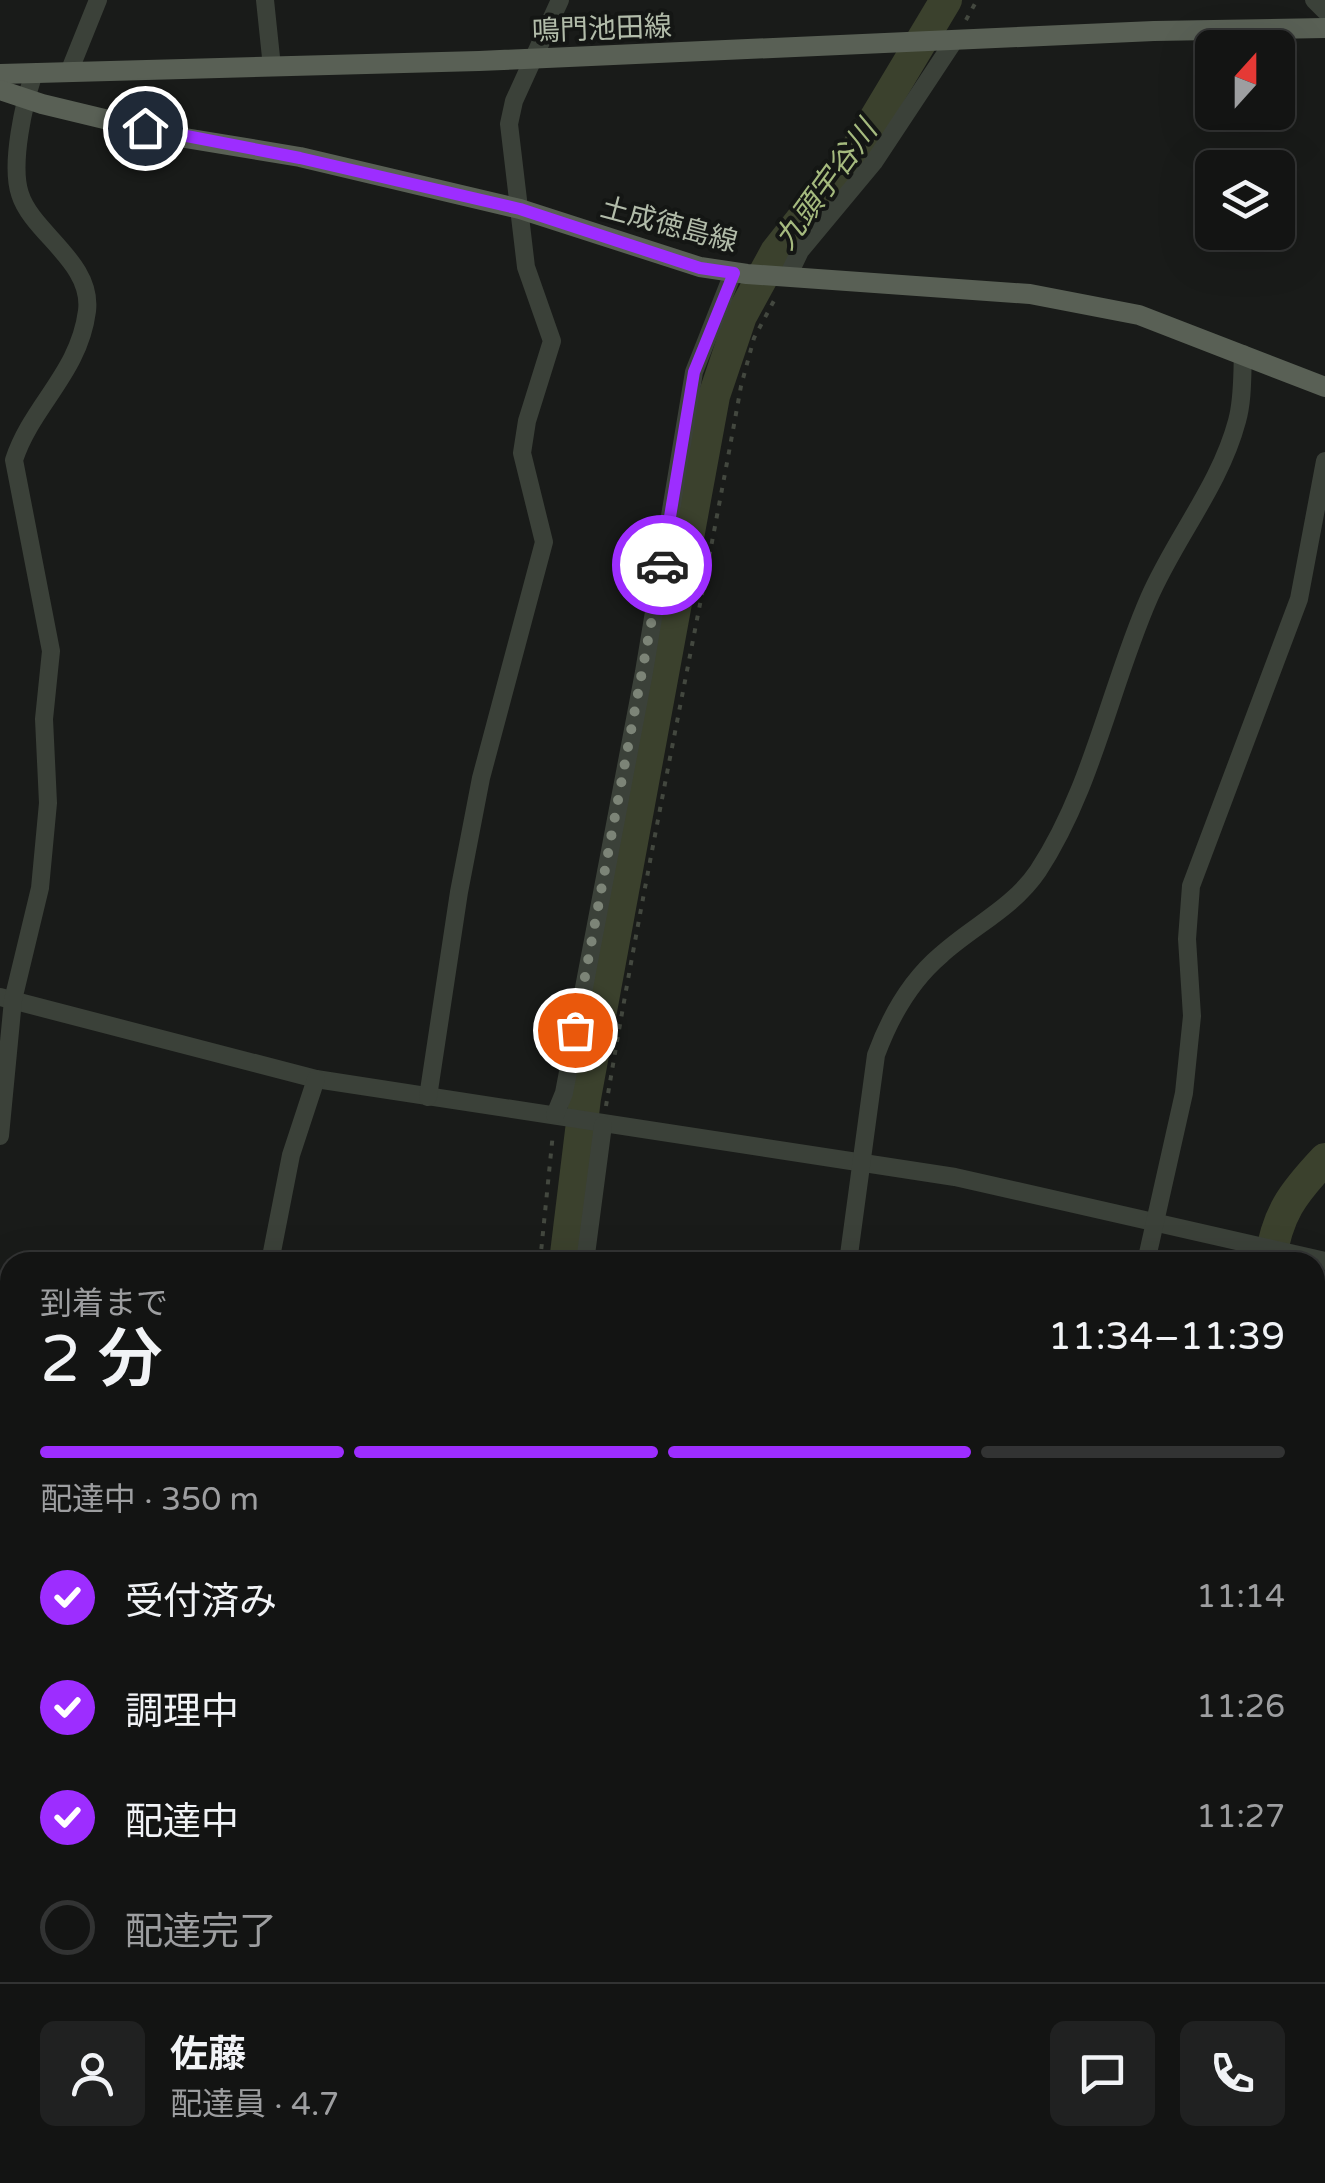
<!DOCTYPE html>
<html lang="ja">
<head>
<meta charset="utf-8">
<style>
  :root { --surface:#131413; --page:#202121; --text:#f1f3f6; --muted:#9d9ea0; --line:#323333; --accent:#9d2dff }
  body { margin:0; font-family:"Varela Round","Noto Sans JP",sans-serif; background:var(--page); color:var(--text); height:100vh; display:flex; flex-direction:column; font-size:38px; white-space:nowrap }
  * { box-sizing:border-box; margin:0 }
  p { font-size:32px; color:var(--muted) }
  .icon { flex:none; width:55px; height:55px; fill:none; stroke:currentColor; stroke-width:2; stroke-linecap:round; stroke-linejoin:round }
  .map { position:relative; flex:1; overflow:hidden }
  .details { position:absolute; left:0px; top:1252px; width:1325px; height:932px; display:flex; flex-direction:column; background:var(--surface); border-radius:30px 30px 0 0; box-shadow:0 10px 40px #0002,0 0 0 2px var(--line) }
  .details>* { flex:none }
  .needle { width:65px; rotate:21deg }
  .tools { position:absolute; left:1195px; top:30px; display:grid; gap:20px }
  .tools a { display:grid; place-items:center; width:100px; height:100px; border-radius:15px; background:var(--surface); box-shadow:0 10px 40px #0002,0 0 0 2px var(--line); font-size:50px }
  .pin { position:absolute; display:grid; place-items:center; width:85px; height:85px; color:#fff; margin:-42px; border:5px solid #fff; border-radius:50%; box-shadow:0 2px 10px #0007 }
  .courier { position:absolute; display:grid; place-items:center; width:100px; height:100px; margin:-50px; border:8px solid #9d2dff; border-radius:50%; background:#fff; color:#222; box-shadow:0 2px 12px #0007 }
  .summary em { font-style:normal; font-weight:600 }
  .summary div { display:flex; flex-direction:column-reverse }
  .summary { display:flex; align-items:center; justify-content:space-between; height:170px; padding:0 40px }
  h1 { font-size:65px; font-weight:600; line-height:75px }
  .bar { display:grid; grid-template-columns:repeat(4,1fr); gap:15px 10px; align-content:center; height:120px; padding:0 40px }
  .bar i { height:12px; border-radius:8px; background:var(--line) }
  .bar .active { background:var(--accent) }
  .bar p { grid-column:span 4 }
  .line { display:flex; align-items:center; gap:25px; padding:0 40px; border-top:2px solid var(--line) }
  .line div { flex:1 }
  .round { display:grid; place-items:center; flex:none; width:105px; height:105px; border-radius:15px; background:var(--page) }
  ol { padding:0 40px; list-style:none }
  li { display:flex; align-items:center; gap:30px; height:110px }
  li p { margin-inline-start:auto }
  li .icon { padding:10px; border-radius:50%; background:var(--accent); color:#fff; stroke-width:4 }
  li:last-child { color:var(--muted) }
  li i { width:55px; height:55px; border:5px solid var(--line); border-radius:50% }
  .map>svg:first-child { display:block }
</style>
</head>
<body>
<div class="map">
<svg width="1325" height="2183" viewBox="0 0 1325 2183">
  <rect width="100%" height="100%" fill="#191b19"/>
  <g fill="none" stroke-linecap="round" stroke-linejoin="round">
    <g stroke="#3b412d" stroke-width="32">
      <path d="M565 1262 585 1098 714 396 741 316 776 252 855 152 946 0"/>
      <path d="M1270 1262C1277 1214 1292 1194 1325 1159"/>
      <path d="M1315 1540 1325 1582"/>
      <path d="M453 2183 454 2175"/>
      <path d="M1324 2183 1325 2142"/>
    </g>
    <g stroke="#43483f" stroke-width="4" stroke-dasharray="5 8" stroke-linecap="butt">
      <path d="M966 20 977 0"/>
      <path d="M606 1106C646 865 698 626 741 386L754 338 777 295"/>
      <path d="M540 1262 553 1133"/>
      <path d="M419 2183 420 2175"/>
    </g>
    <g stroke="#3b4139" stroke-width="18">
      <path d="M265 0 272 67"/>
      <path d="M1314 0 1325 11"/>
      <path d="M69 72 98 0"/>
      <path d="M788 276 800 251 874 162 954 41"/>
      <path d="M0 997 316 1079 955 1177 1325 1261"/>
      <path d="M428 1097 459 892 481 778 544 542 522 453 527 421 552 341 526 267 509 124 514 101 560 0"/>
      <path d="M555 1115 564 1093 644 672 694 372 733 273"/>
      <path d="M0 1136 13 1000 40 888 48 803 44 719 51 651 14 460C32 405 79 373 87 311 93 262 32 233 20 194 10 164 24 103 34 73"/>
      <path d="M270 1262 291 1155 316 1079"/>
      <path d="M585 1262 603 1125"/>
      <path d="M848 1262 876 1055C890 1017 909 982 941 955 973 926 1013 908 1038 871 1092 789 1110 687 1149 598 1175 538 1220 485 1237 421 1243 400 1242 376 1243 354"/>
      <path d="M1146 1262 1184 1093 1192 1016 1187 939 1191 886 1299 599 1325 461"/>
      <path d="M0 1869 10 1870"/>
      <path d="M993 2175 994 2183"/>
      <path d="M388 2183V2175"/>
      <path d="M489 2183 490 2175"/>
      <path d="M504 2183 508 2175"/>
      <path d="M521 2183 522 2175"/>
      <path d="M705 2183 707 2175"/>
    </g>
    <g stroke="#596055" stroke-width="20">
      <path d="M0 74 479 61 1154 31 1325 28"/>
      <path d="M0 90 42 104 179 137 300 157 520 209 700 267 747 274 1030 294 1139 315 1325 387"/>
    </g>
  </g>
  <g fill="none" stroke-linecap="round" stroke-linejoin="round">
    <path stroke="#7c8477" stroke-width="10" stroke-dasharray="0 18" d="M575 1030 662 565"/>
    <path stroke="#9d2dff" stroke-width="12" d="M145 128 300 158 520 209 700 268 734 273 694 372 662 565"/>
  </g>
  <g text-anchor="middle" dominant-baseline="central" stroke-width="8" stroke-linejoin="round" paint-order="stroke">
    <g font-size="28" fill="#b2bcaa" stroke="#141614">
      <text transform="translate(602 29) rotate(-2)">鳴門池田線</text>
      <text transform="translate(669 225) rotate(15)">土成徳島線</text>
    </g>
    <g font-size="30" font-style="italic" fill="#a5ba7e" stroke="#141614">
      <text transform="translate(826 185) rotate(-54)">九頭宇谷川</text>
    </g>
  </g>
</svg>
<div class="tools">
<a><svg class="needle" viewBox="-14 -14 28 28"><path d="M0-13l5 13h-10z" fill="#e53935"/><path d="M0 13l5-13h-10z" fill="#9d9ea0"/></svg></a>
<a><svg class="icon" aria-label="layers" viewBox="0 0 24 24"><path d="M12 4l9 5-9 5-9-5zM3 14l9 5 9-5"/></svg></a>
</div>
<div class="pin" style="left:575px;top:1030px;background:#ea580c"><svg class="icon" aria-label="bag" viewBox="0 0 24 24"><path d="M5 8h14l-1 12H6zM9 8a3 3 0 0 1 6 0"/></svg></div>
<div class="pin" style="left:145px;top:128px;background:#1f2937"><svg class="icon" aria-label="home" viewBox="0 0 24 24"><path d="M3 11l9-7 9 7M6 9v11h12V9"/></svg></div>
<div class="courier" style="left:662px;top:565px"><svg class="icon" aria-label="car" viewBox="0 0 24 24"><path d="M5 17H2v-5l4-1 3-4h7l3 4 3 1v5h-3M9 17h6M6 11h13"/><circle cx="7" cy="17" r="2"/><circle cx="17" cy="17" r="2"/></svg></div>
<section class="details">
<div class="summary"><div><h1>2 分</h1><p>到着まで</p></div><em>11:34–11:39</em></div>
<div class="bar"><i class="active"></i><i class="active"></i><i class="active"></i><i></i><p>配達中 · 350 m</p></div>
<ol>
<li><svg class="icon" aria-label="check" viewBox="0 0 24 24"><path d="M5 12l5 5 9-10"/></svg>受付済み<p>11:14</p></li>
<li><svg class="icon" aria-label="check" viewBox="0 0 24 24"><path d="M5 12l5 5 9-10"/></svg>調理中<p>11:26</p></li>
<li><svg class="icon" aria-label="check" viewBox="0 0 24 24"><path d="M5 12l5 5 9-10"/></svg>配達中<p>11:27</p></li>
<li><i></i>配達完了</li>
</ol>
<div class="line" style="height:180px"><a class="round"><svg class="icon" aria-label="person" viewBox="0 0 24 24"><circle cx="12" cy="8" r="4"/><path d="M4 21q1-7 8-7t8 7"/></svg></a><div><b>佐藤</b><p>配達員 · 4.7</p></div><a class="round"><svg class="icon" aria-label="chat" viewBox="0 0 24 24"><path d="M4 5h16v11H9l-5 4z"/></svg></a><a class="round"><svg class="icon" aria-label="phone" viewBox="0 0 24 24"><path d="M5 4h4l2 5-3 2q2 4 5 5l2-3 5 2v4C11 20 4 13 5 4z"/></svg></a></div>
</section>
</div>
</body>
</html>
